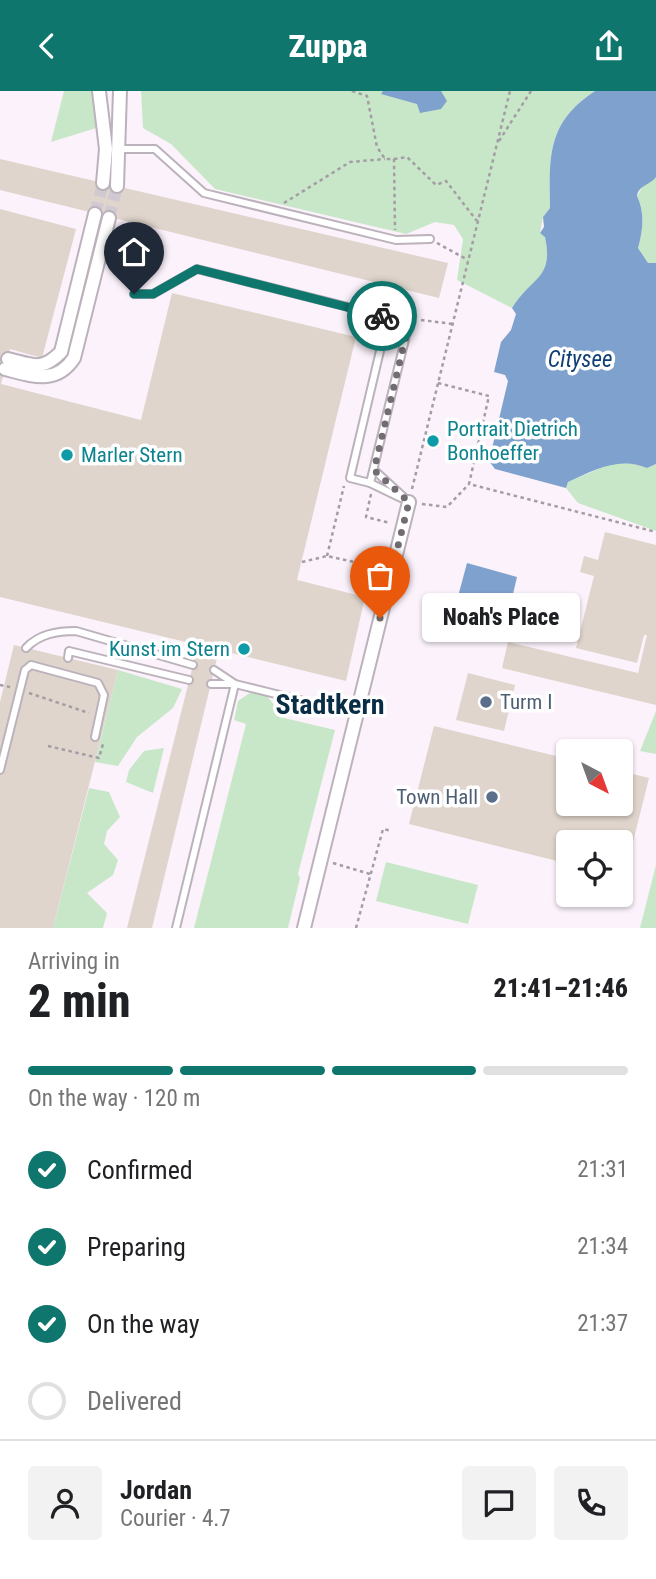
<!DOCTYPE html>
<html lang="en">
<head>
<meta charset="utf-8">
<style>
  :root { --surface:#fff; --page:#f2f2f2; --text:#202124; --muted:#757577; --line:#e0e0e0; --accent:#0f766e }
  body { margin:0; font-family:"Roboto Condensed",sans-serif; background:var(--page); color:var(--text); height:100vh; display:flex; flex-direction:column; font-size:26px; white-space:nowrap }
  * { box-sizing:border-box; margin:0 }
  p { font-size:23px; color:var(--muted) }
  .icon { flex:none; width:38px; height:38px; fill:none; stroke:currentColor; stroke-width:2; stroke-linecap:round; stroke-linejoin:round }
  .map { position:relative; height:837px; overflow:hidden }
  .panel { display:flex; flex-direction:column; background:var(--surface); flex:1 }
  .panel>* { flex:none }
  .needle { width:46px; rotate:139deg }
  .tools { position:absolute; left:556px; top:648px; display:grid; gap:14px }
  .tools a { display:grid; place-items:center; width:77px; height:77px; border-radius:7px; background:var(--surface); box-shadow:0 2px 5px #0004; font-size:35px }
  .pin { position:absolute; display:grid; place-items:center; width:60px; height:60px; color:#fff; margin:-72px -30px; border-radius:50% 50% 50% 0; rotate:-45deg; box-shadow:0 0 7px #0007 }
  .pin .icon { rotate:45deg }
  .courier { position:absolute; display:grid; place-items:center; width:70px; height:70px; margin:-35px; border:5px solid #0f766e; border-radius:50%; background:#fff; color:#222; box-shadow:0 2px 9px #0007 }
  .bubble { position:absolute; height:49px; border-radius:7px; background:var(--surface); box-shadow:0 2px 5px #0004; font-size:23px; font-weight:800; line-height:49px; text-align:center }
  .summary em { font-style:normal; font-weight:800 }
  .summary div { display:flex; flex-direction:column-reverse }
  .summary { display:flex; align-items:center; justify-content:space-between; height:119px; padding:0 28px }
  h1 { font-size:46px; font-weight:800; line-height:52px }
  .bar { display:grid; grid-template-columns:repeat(4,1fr); gap:10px 7px; align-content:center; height:84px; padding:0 28px }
  .bar i { height:9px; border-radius:5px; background:var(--line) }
  .bar .on { background:var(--accent) }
  .bar p { grid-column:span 4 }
  .line { display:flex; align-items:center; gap:18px; padding:0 28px; border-top:2px solid var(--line) }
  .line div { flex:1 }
  .round { display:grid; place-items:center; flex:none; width:74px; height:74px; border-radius:7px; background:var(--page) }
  ol { padding:0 28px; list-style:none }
  li { display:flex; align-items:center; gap:21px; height:77px }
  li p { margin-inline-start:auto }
  li .icon { padding:7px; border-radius:50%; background:var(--accent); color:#fff; stroke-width:4 }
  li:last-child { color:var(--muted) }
  li i { width:38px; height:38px; border:4px solid var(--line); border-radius:50% }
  header { display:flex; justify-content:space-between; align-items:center; height:91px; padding:0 28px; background:var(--accent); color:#fff; font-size:32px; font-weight:800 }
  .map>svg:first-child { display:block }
</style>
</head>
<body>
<header><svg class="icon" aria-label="back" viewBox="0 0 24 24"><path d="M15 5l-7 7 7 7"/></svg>Zuppa<svg class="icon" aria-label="share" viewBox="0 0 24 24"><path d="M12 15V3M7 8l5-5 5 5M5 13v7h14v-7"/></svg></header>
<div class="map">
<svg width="656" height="837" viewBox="0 0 656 837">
  <rect width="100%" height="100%" fill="#fbf2fb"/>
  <g fill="#c8e7c9">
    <path d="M64 0H92L96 37 51 51Z"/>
    <path d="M141 0H595C547 31 549 66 550 117L543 126 540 142 545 145C554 189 533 185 512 217L457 189 463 148 454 134 435 131 406 143 215 98 171 53 143 37Z"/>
    <path d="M656 86V172H648L638 157C643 140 645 121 637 105L643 95Z"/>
    <path d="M612 372 638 373 647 377 656 373V440L578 412 566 397 568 391Z"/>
    <path d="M118 579 182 598 173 617 137 646 118 675 95 671Z"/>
    <path d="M251 601H264L284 627 335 639 298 783 300 787 288 837H194L246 633 234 629 238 610Z"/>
    <path d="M656 620V663L640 660Z"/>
    <path d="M164 657 153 702 126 691 129 679 144 660Z"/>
    <path d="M89 697 109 701 120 726 107 740 104 753 118 769 113 784 87 802 107 822 103 837H53Z"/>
    <path d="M386 771 478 794 468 833 376 810Z"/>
    <path d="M656 774V837H640Z"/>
  </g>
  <g fill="#7fa1cd">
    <path d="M383 0H441L447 10 441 18 420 22 417 13 381 3Z"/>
    <path d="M595 0H656V86C650 94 639 94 637 105 645 121 643 140 638 157L648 172H656V373L647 377C619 365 594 379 568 391L566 397 495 378 489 370 508 290 505 284 494 281 501 251 511 239 516 223 512 217C532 185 554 188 545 146L540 142 544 136 543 126 550 117C549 66 547 31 595 0Z"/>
    <path d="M467 472 517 486 505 537 453 524Z"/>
  </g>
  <g fill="#dfd5cc">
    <path d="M0 68 448 172 439 207 0 99Z"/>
    <path d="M0 118 76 138 42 267 10 258 1 293 141 329 172 202 356 246 297 489 365 506 346 590 219 559 152 837H127L198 554 0 506Z"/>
    <path d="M605 441 656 454V614L502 577 508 551 638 582 647 544H644L637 572 576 557 594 485 580 481 584 465 598 469Z"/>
    <path d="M14 554 118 579 53 837H0V611Z"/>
    <path d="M468 582 515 594 504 640 456 629Z"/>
    <path d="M434 635 564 667 569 648 614 659 569 660V712H621V680L649 687 624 787 621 786V751H569V773L409 733Z"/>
  </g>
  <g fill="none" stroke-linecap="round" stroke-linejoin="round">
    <g stroke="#d1c9d1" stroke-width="12" stroke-dasharray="12 6" stroke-linecap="butt">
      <path d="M95 123 103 92"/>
      <path d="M109 127 117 95"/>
    </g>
    <g stroke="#bbb2bb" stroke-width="10">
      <g id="lane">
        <path d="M116 58H155L204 102 396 149 430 148"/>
        <path d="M134 203H153L197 178 388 226 410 228 370 392 350 387 388 226"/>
        <path d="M374 379 409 411"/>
        <path d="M370 392 401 407"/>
        <path d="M26 557C39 543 57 540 76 540L193 574"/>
        <path d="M68 567 69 560 189 589"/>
        <path d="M214 579 235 593"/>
        <path d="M211 593H235L356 623"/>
        <path d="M0 679 25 579 31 574 98 592 104 604 95 646"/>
        <path d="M176 837 235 593"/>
      </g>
    </g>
    <g stroke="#bbb2bb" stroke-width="16">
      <g id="street">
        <path d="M99 0 106 58 103 92"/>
        <path d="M117 95 120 0"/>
        <path d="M8 268C33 274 41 281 61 261L95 123"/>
        <path d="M5 278C33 285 56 294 74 267L109 127"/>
        <path d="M304 837 409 411"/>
      </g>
    </g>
    <g stroke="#a49da4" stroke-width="2.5" stroke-dasharray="3.5 3.5" stroke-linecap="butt">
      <path d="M352 0 367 5 377 56 385 68H394L395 139"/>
      <path d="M499 50 531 0"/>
      <path d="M394 68 407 66 436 94 446 90 477 130"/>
      <path d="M284 112 350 71 385 68"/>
      <path d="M437 152 468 169"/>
      <path d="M421 229 453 233"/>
      <path d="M438 292 489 305 469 393 656 441"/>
      <path d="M412 398 510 0"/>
      <path d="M371 403 366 426 390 432"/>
      <path d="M422 413 447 416 469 393"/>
      <path d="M327 465 344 395"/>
      <path d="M302 471 327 465 381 477"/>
      <path d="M0 594 10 596"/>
      <path d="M29 602 89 622"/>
      <path d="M48 655 99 667 103 653"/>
      <path d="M333 772 370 783"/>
      <path d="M356 837 383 738 392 740"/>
    </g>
    <use href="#lane" stroke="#fff" stroke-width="6"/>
    <use href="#street" stroke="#fff" stroke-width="12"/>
  </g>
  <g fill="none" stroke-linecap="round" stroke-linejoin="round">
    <path stroke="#726d72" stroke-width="7" stroke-dasharray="0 12.6" d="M380 527 409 411 374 379 410 228 382 225"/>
    <path stroke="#0f766e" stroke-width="9" d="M134 203H153L197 178 382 225"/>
  </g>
  <g fill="#0f9aa8" stroke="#fff" stroke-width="2.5">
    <circle cx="433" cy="350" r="7"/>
    <circle cx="67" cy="364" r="7"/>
    <circle cx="244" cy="558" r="7"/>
  </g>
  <g fill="#5c6f8a" stroke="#fff" stroke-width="2.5">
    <circle cx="486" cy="611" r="7"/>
    <circle cx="492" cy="706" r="7"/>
  </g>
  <g text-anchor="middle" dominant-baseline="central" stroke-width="7" stroke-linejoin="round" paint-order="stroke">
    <g font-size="21" fill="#0d838f" stroke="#fff" text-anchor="start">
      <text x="447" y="338">Portrait Dietrich<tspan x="447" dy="24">Bonhoeffer</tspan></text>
      <text x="81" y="364">Marler Stern</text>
      <text x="230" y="558" text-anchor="end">Kunst im Stern</text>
    </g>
    <g font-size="21" fill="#4e5e75" stroke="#fff" text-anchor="start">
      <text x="500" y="611">Turm I</text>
      <text x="478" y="706" text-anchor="end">Town Hall</text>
    </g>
    <g font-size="23" font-style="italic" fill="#103f75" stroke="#fff">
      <text x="580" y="268">Citysee</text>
    </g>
    <g font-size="28" font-weight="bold" fill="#082d45" stroke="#fff">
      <text x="330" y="613">Stadtkern</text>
    </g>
  </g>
</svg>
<div class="tools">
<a><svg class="needle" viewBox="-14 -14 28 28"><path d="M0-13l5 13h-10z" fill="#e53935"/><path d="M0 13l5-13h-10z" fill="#757577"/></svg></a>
<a><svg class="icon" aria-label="locate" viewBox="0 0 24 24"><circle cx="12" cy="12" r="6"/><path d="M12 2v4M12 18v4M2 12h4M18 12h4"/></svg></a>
</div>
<div class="pin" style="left:380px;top:527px;background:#ea580c"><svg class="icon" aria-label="bag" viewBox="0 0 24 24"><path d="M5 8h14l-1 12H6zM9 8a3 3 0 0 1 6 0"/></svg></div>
<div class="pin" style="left:134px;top:203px;background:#1f2937"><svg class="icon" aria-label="home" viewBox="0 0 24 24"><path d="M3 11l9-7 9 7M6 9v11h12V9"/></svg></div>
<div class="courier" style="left:382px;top:225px"><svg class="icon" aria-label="bike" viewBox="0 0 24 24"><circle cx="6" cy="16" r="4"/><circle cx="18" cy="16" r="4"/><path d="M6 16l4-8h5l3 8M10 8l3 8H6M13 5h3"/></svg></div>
<div class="bubble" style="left:422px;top:502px;width:158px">Noah's Place</div>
</div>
<section class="panel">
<div class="summary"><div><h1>2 min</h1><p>Arriving in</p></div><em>21:41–21:46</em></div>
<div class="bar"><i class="on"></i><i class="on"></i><i class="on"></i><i></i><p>On the way · 120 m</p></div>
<ol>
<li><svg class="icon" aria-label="check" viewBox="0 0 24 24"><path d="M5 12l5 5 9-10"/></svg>Confirmed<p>21:31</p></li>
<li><svg class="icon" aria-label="check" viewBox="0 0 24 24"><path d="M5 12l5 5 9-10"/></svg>Preparing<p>21:34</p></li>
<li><svg class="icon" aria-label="check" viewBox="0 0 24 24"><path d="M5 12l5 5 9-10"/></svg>On the way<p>21:37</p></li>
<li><i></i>Delivered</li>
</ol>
<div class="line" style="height:126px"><a class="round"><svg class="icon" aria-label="person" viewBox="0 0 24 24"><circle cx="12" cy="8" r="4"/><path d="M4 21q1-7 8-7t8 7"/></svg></a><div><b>Jordan</b><p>Courier · 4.7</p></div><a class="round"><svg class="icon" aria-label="chat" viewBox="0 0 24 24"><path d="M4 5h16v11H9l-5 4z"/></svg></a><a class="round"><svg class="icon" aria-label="phone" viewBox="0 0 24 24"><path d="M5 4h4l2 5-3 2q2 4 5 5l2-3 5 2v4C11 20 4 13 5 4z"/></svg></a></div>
</section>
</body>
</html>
